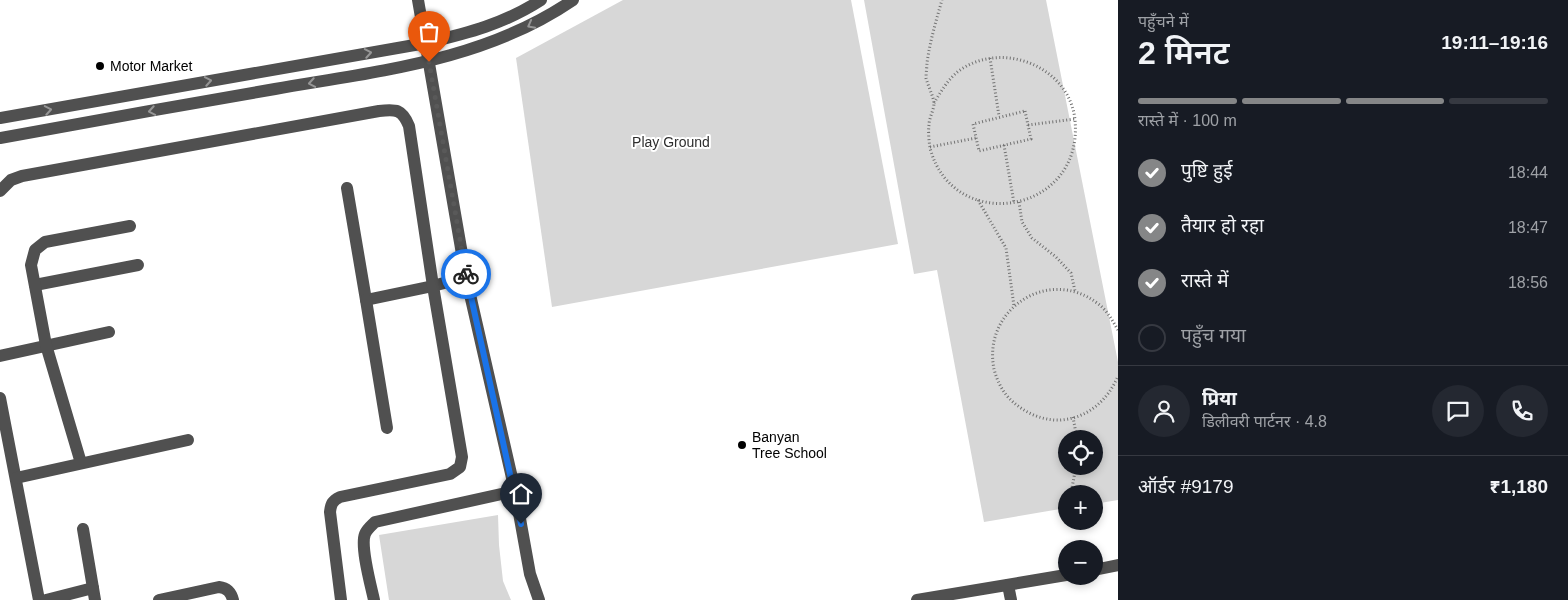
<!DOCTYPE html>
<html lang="hi">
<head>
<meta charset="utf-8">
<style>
  :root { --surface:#171b24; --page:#242831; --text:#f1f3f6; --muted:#9ea1a6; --line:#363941; --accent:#858687 }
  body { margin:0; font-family:Arial,"Noto Sans Devanagari",sans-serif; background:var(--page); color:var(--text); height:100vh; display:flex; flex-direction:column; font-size:19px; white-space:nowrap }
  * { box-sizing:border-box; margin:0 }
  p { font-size:16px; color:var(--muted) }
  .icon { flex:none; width:28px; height:28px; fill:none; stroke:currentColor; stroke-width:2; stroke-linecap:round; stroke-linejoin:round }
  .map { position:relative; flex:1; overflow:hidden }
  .details { display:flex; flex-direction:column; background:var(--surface); width:450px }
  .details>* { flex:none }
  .controls { position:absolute; left:1058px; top:430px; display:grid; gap:10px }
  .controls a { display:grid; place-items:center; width:45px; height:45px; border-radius:50%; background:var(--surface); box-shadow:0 2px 8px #0003; font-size:25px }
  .pin { position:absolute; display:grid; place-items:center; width:42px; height:42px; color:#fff; margin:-51px -21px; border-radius:50% 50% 50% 0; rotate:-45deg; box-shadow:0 0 5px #0007 }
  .pin .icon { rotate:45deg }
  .courier { position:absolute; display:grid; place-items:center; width:50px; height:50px; margin:-25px; border:4px solid #1a73e8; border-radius:50%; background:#fff; color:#222; box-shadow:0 1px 6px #0007 }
  .headline em { font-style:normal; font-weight:600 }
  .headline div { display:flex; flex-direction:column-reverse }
  .headline { display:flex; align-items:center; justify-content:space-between; height:85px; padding:0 20px }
  h1 { font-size:32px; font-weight:600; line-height:38px }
  .bar { display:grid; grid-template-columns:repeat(4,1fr); gap:8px 5px; align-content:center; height:60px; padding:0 20px }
  .bar i { height:6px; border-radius:4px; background:var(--line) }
  .bar .on { background:var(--accent) }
  .bar p { grid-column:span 4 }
  .line { display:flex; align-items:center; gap:12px; padding:0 20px; border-top:1px solid var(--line) }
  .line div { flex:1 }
  .round { display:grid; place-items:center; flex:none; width:52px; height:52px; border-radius:26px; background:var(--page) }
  ol { padding:0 20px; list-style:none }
  li { display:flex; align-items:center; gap:15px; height:55px }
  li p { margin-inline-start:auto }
  li .icon { padding:5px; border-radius:50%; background:var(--accent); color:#fff; stroke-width:4 }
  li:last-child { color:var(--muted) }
  li i { width:28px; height:28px; border:2px solid var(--line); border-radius:50% }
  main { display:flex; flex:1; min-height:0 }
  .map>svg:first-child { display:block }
</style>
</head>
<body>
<main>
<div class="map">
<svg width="1118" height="600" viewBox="0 0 1118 600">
  <rect width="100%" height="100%" fill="#fff"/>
  <g fill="#d7d7d7" fill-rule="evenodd">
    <path d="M623 0H851L898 244 552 307 516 58Z"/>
    <path d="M864 0H1046L1118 362V500L1094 504V494H1066V508L984 522 937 270 914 274ZM1066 439H1094V466H1066Z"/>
    <path d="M498 515 499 545 503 581 511 600H389L379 535Z"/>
  </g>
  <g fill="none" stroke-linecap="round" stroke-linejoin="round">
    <g stroke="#727272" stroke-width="3" stroke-dasharray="1 2.5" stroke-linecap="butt">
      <path d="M990 58 999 116"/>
      <path d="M934 103C942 90 950 75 965 67 1008 42 1070 69 1075 120 1084 214 953 236 930 148 929 141 928 132 929 125 929 118 934 110 934 103 933 95 928 86 926 78 926 73 927 67 927 63 930 41 936 21 942 0"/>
      <path d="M1025 111 1031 139 979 151 973 124Z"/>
      <path d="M1028 125 1075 119"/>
      <path d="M1004 145 1014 203"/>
      <path d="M930 147 976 138"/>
      <path d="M978 200 1006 248 1014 306"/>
      <path d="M1019 202 1022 222 1032 238 1056 257 1071 273 1075 291"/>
      <path d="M1118 330C1112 320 1107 310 1097 303 1048 266 982 310 994 369 997 381 1003 393 1012 401 1025 413 1043 421 1061 420 1088 418 1108 400 1118 376"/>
      <path d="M1073 417 1077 439"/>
      <path d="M1072 494V488L1076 466"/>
    </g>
    <g stroke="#505050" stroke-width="12">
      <path d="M418 0 466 277 515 491 530 574 539 600"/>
      <path d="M0 118 426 43C468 33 504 24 541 0"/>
      <path d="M0 138C92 121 183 105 275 89 378 71 484 61 573 0"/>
      <path d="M347 188 366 300 433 286 466 277"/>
      <path d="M0 191 11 180 22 176 379 111C396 109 402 109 409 126L433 286 462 457 460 467 450 474 340 497C332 501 331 504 330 512L341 600"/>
      <path d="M35 285 138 265"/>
      <path d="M366 300 387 428"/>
      <path d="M0 356 109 332"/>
      <path d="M0 398 39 600"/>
      <path d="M81 463 46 345 31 265 35 250 45 242 130 226"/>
      <path d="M16 478 188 440"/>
      <path d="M83 529 93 588"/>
      <path d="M1094 570 1118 565"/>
      <path d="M1008 585 1011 600"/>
      <path d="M46 600 93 588 95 600"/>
      <path d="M159 600 219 587C227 588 231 592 233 600"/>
      <path d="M374 600C371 586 360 546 365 534 367 529 371 526 375 522L515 491"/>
      <path d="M917 600 1066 575"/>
    </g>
  </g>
  <defs><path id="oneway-chevron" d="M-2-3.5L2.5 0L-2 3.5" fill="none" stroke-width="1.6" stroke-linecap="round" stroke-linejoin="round" transform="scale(1.25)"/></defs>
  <g stroke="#969696">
    <use href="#oneway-chevron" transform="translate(531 25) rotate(152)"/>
    <use href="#oneway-chevron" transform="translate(368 53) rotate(-10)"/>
    <use href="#oneway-chevron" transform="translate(208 81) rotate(-10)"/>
    <use href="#oneway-chevron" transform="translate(312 83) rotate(170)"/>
    <use href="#oneway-chevron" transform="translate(48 110) rotate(-10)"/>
    <use href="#oneway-chevron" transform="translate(152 111) rotate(170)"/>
  </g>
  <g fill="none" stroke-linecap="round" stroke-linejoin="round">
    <path stroke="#595959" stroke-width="5" stroke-dasharray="0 9" d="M429 62 466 274"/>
    <path stroke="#1a73e8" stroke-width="6" d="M466 274 521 524"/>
  </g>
  <g fill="#000" stroke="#fff" stroke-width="2">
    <circle cx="100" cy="66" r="5"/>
    <circle cx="742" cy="445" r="5"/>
  </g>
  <g text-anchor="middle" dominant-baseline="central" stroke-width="4" stroke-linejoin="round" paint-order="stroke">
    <g font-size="14" fill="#000" stroke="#fff" text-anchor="start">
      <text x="110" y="66">Motor Market</text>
      <text x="752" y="437">Banyan<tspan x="752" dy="16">Tree School</tspan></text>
    </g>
    <g font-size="14" fill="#2e2e2e" stroke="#fff">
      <text x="671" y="142">Play Ground</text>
    </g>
  </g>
</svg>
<div class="controls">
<a><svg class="icon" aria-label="locate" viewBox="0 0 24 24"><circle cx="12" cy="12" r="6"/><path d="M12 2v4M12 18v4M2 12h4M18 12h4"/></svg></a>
<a>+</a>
<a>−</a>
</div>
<div class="pin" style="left:429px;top:62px;background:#ea580c"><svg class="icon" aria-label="bag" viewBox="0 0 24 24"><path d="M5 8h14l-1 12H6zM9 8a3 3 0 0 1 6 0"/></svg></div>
<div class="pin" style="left:521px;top:524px;background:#1f2937"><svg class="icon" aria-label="home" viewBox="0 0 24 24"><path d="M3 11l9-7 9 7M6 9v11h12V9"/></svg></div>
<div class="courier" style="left:466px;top:274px"><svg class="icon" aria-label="bike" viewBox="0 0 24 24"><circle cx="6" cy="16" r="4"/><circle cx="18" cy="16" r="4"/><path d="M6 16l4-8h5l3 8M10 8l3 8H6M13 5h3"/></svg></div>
</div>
<section class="details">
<div class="headline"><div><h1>2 मिनट</h1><p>पहुँचने में</p></div><em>19:11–19:16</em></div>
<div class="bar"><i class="on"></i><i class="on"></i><i class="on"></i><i></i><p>रास्ते में · 100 m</p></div>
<ol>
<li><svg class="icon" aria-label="check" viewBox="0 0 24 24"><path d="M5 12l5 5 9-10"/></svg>पुष्टि हुई<p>18:44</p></li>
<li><svg class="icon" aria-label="check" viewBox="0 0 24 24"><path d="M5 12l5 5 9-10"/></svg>तैयार हो रहा<p>18:47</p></li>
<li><svg class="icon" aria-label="check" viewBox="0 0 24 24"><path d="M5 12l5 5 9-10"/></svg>रास्ते में<p>18:56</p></li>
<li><i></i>पहुँच गया</li>
</ol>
<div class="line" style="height:90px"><a class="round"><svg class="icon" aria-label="person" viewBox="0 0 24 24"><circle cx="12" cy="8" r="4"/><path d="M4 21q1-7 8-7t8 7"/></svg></a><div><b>प्रिया</b><p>डिलीवरी पार्टनर · 4.8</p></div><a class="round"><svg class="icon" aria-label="chat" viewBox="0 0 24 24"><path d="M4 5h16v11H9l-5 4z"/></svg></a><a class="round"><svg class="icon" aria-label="phone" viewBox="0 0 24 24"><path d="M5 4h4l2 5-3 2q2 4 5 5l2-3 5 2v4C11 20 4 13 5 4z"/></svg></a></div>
<div class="line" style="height:65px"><div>ऑर्डर #9179</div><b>₹1,180</b></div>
</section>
</main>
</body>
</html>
